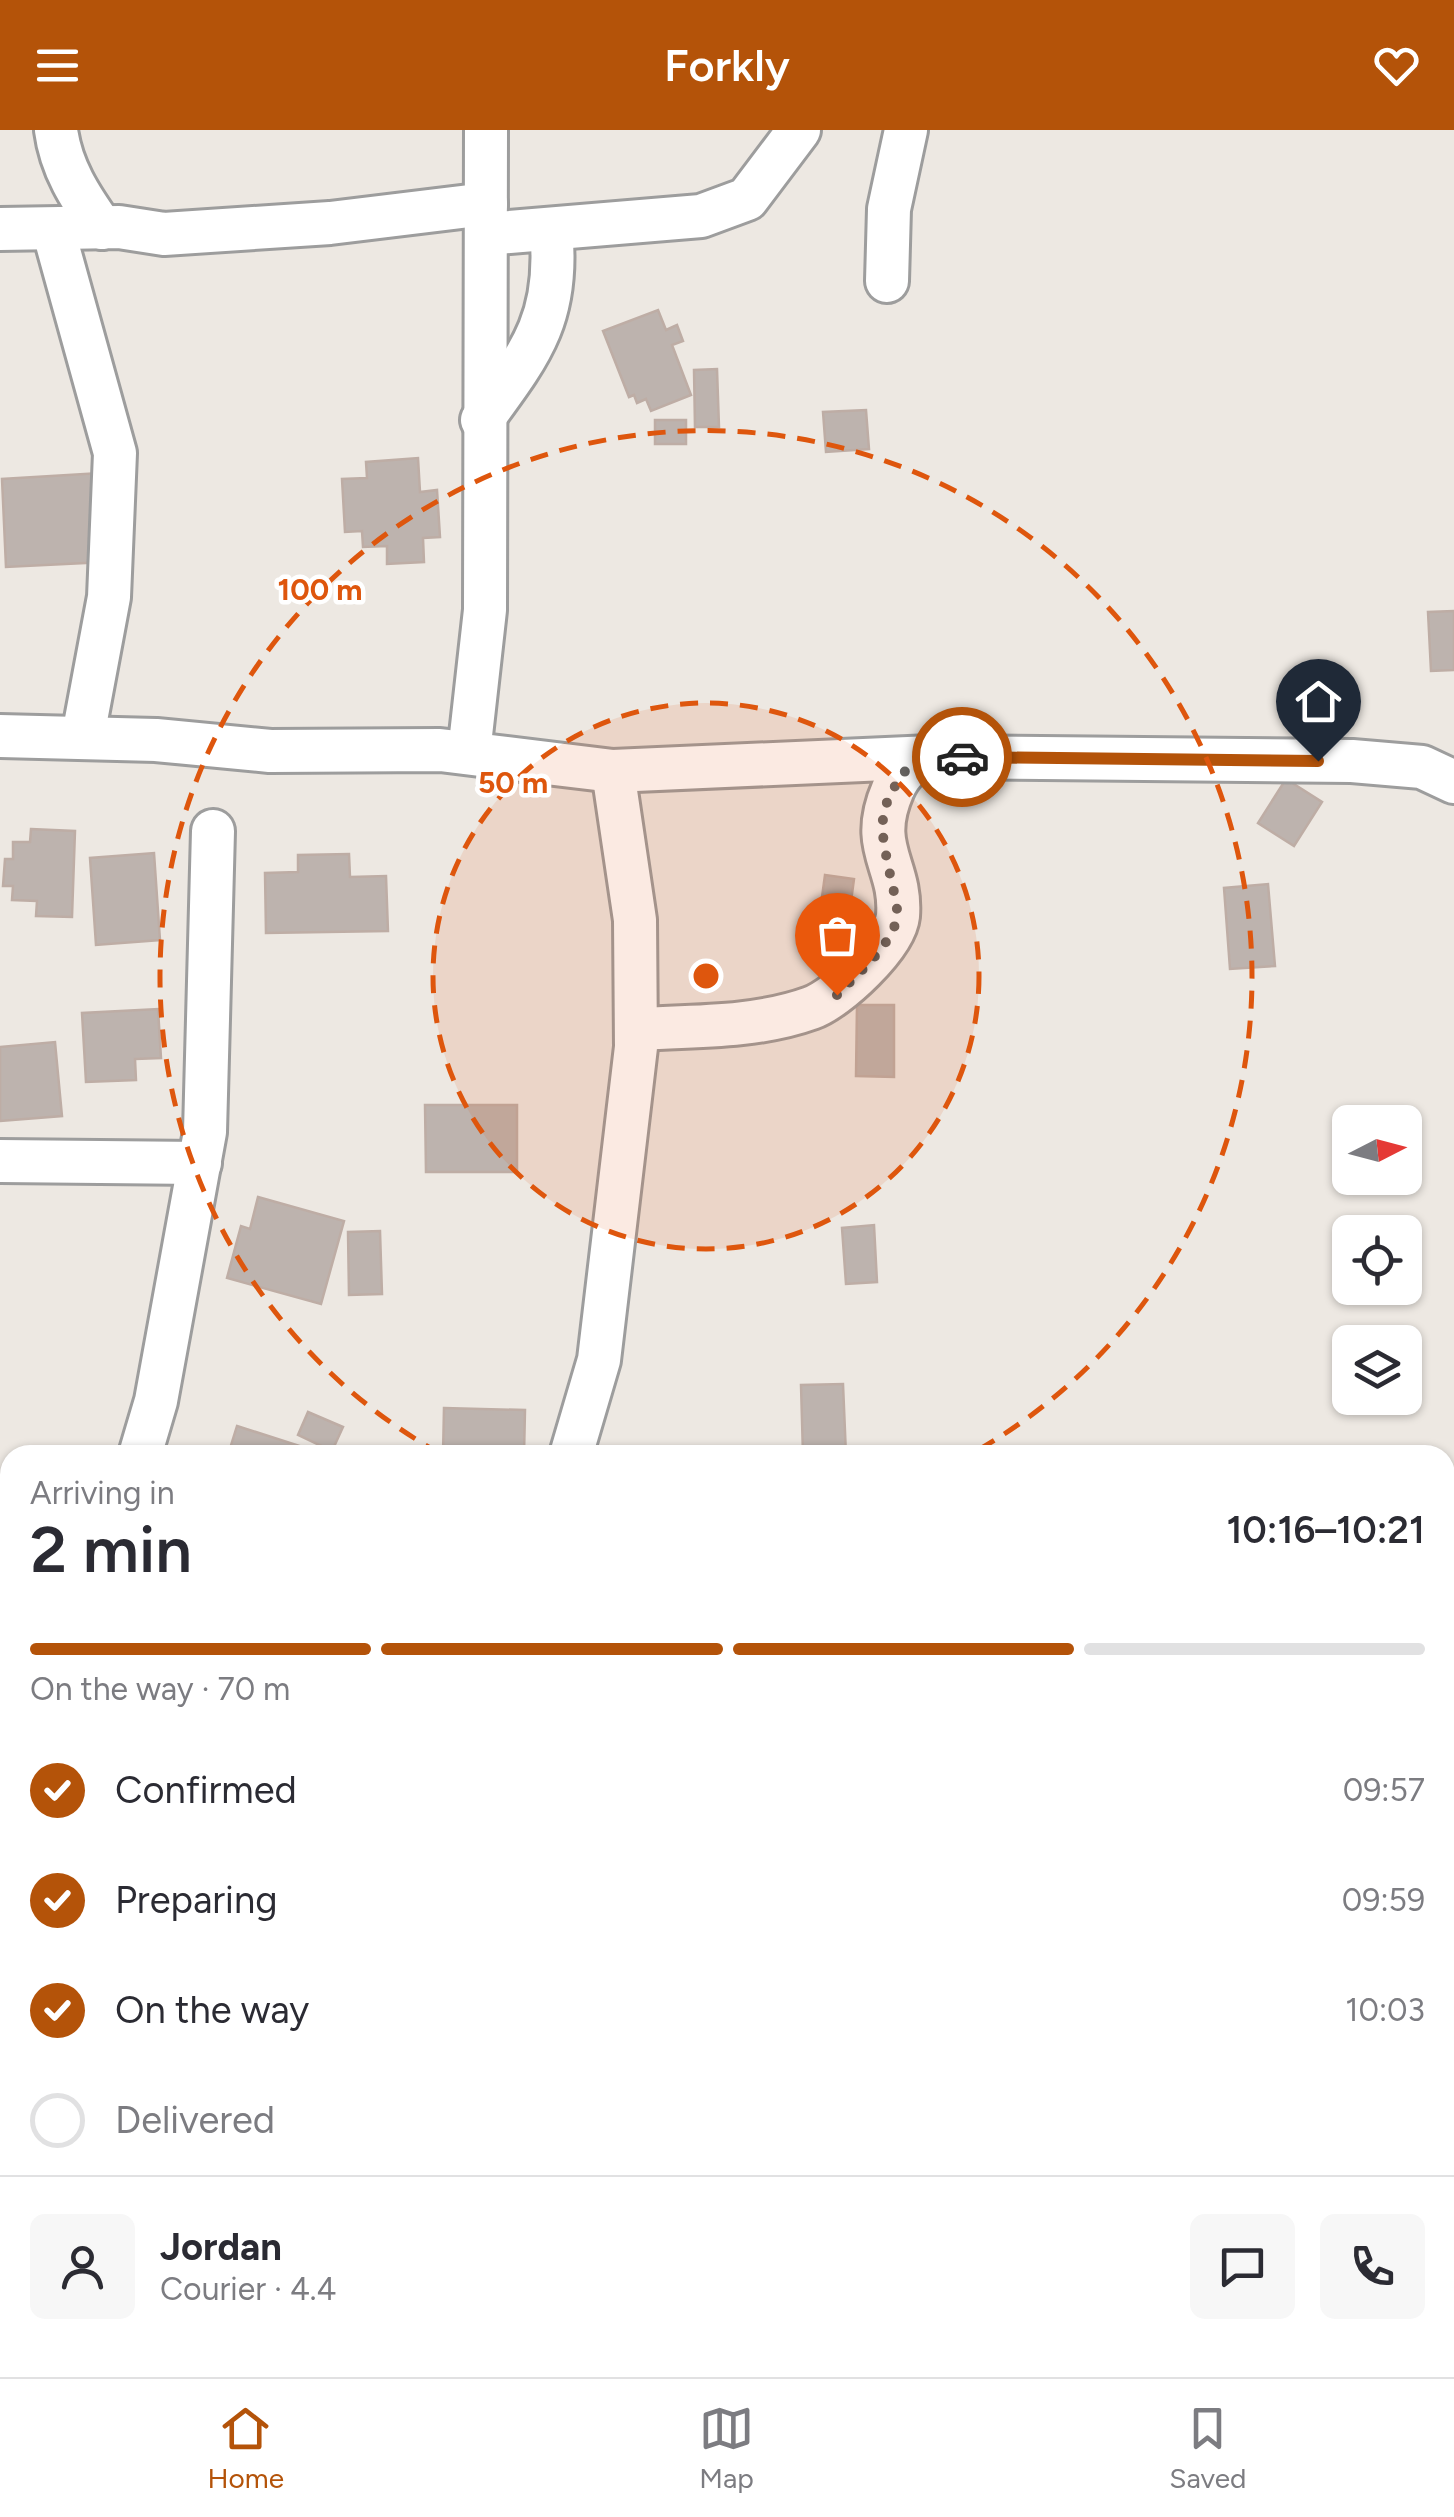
<!DOCTYPE html>
<html lang="en">
<head>
<meta charset="utf-8">
<style>
  :root { --surface:#fff; --page:#f7f7f7; --text:#2b2b33; --muted:#7c7c81; --line:#e1e1e2; --accent:#b45309 }
  body { margin:0; font-family:Figtree,sans-serif; background:var(--page); color:var(--text); height:100vh; display:flex; flex-direction:column; font-size:38px; white-space:nowrap }
  * { box-sizing:border-box; margin:0 }
  p { font-size:32px; color:var(--muted) }
  .icon { flex:none; width:55px; height:55px; fill:none; stroke:currentColor; stroke-width:2; stroke-linecap:round; stroke-linejoin:round }
  .map { position:relative; flex:1; overflow:hidden }
  .sheet { position:absolute; left:0px; top:1315px; width:1455px; height:932px; display:flex; flex-direction:column; background:var(--surface); border-radius:30px 30px 0 0; box-shadow:0 2px 8px #0004 }
  .sheet>* { flex:none }
  .needle { width:65px; rotate:84deg }
  .buttons { position:absolute; left:1332px; top:975px; display:grid; gap:20px }
  .buttons a { display:grid; place-items:center; width:90px; height:90px; border-radius:15px; background:var(--surface); box-shadow:0 2px 8px #0004; font-size:50px }
  .pin { position:absolute; display:grid; place-items:center; width:85px; height:85px; color:#fff; margin:-102px -42px; border-radius:50% 50% 50% 0; rotate:-45deg; box-shadow:0 0 10px #0007 }
  .pin .icon { rotate:45deg }
  .courier { position:absolute; display:grid; place-items:center; width:100px; height:100px; margin:-50px; border:8px solid #b45309; border-radius:50%; background:#fff; color:#222; box-shadow:0 2px 12px #0007 }
  .summary em { font-style:normal; font-weight:600 }
  .summary div { display:flex; flex-direction:column-reverse }
  .summary { display:flex; align-items:center; justify-content:space-between; height:170px; padding:0 30px }
  h1 { font-size:65px; font-weight:600; line-height:75px }
  .bar { display:grid; grid-template-columns:repeat(4,1fr); gap:15px 10px; align-content:center; height:120px; padding:0 30px }
  .bar i { height:12px; border-radius:8px; background:var(--line) }
  .bar .active { background:var(--accent) }
  .bar p { grid-column:span 4 }
  .line { display:flex; align-items:center; gap:25px; padding:0 30px; border-top:2px solid var(--line) }
  .line div { flex:1 }
  .round { display:grid; place-items:center; flex:none; width:105px; height:105px; border-radius:15px; background:var(--page) }
  ol { padding:0 30px; list-style:none }
  li { display:flex; align-items:center; gap:30px; height:110px }
  li p { margin-inline-start:auto }
  li .icon { padding:10px; border-radius:50%; background:var(--accent); color:#fff; stroke-width:4 }
  li:last-child { color:var(--muted) }
  li i { width:55px; height:55px; border:5px solid var(--line); border-radius:50% }
  header { display:flex; justify-content:space-between; align-items:center; height:130px; padding:0 30px; background:var(--accent); color:#fff; font-size:45px; font-weight:600 }
  .tab-bar { display:flex; justify-content:space-around; align-items:center; height:140px; border-top:2px solid var(--line); background:var(--surface); font-size:28px; color:var(--muted) }
  .tab-bar a { display:grid; justify-items:center; gap:5px }
  .tab-bar .active { color:var(--accent) }
  .map>svg:first-child { display:block }
</style>
</head>
<body>
<header><svg class="icon" aria-label="menu" viewBox="0 0 24 24"><path d="M4 6h16M4 12h16M4 18h16"/></svg>Forkly<svg class="icon" aria-label="heart" viewBox="0 0 24 24"><path d="M12 20l-8-8c-3-5 5-10 8-4 3-6 11-1 8 4z"/></svg></header>
<div class="map">
<svg width="1454" height="2247" viewBox="0 0 1454 2247">
  <rect width="100%" height="100%" fill="#ede8e2"/>
  <g fill="#bdb3ae" stroke="#beada5" stroke-width="2.5">
    <path d="M658 180 666 200 677 195 683 211 672 215 691 265 651 281 646 269 637 273 634 265 629 267 603 201Z"/>
    <path d="M717 239 719 297H695L694 240Z"/>
    <path d="M866 280 869 319 826 322 823 282Z"/>
    <rect x="655" y="290" width="31" height="24"/>
    <path d="M418 328 420 362 437 360 440 407 423 408 424 432 387 434V416L363 417 362 401 345 402 342 349 367 348 366 332Z"/>
    <path d="M100 343 105 432 6 437 2 349Z"/>
    <path d="M1454 481V540L1431 541 1428 482Z"/>
    <path d="M1286 649 1322 672 1294 716 1258 693Z"/>
    <path d="M31 699 75 701 72 787 36 786 37 771 12 770 13 756H3L5 729H13V712H30Z"/>
    <path d="M154 723 160 810 96 815 90 728Z"/>
    <path d="M349 724 350 747 386 746 388 801 266 803 265 743 298 742V725Z"/>
    <path d="M825 745 854 749 847 801 818 797Z"/>
    <path d="M1268 754 1275 836 1230 839 1224 758Z"/>
    <path d="M857 875H894V947L856 946Z"/>
    <path d="M158 879 161 928 135 929 136 950 86 952 82 883Z"/>
    <path d="M55 912 62 986 0 991V917Z"/>
    <path d="M425 975H517V1042H426Z"/>
    <path d="M258 1067 344 1091 321 1174 227 1148 241 1096 250 1099Z"/>
    <path d="M874 1095 877 1152 846 1154 842 1098Z"/>
    <path d="M380 1101 382 1164 349 1165 348 1102Z"/>
    <path d="M843 1254 846 1325H803L801 1255Z"/>
    <path d="M444 1278 525 1280 524 1325H443Z"/>
    <path d="M308 1282 343 1297 332 1321 298 1305Z"/>
    <path d="M237 1296 309 1319 307 1325H228Z"/>
    <path d="M0 1495 10 1498V1563L1 1592Z"/>
    <path d="M10 1917V1973L0 1966V1931Z"/>
    <rect x="556" y="2238" width="56" height="7"/>
  </g>
  <g fill="none" stroke-linecap="round" stroke-linejoin="round">
    <g stroke="#9d9d9d" stroke-width="48">
      <g id="minor">
        <path d="M56 0C61 38 80 67 102 98"/>
        <path d="M0 99 119 97 164 104 330 93 486 74"/>
        <path d="M53 99 115 323 109 467 83 606"/>
        <path d="M486 104 701 86 747 69 799 0"/>
        <path d="M887 151 889 79 906 0"/>
        <path d="M482 290C531 223 560 187 551 99"/>
        <path d="M0 606 156 610 270 621 440 620 613 641 931 627 1352 631 1422 637 1454 652"/>
        <path d="M469 623 485 480 486 0"/>
        <path d="M636 899C692 896 756 898 811 878 837 869 895 815 898 786 902 734 867 719 893 659 901 641 912 631 931 627"/>
        <path d="M0 1031 200 1033"/>
        <path d="M140 1325 156 1271 205 1002 213 701"/>
        <path d="M571 1325 599 1230 636 917 635 790 613 641"/>
        <path d="M0 1661 10 1659"/>
        <path d="M0 1771 10 1755"/>
        <path d="M1445 1856 1454 1827"/>
        <path d="M0 2072 10 2074"/>
        <path d="M1381 2238V2247"/>
        <path d="M301 2247 303 2238"/>
      </g>
    </g>
    <g stroke="#f36c6f" stroke-width="6" stroke-dasharray="5 5" stroke-linecap="butt">
      <path d="M1445 2069 1454 2064"/>
      <path d="M1445 2207 1454 2199"/>
    </g>
    <use href="#minor" stroke="#fff" stroke-width="42"/>
  </g>
  <g fill="none" stroke-linecap="round" stroke-linejoin="round">
    <path stroke="#656361" stroke-width="10" stroke-dasharray="0 18" d="M837 865C857 844 887 820 896 792 899 780 895 766 892 754 880 695 873 681 913 631L962 627"/>
    <path stroke="#b45309" stroke-width="12" d="M962 627 1318 631"/>
  </g>
  <circle cx="706" cy="846" r="273" fill="#de560d" fill-opacity=".12"/>
  <g fill="none" stroke="#de560d" stroke-width="5" stroke-dasharray="18 12">
    <circle cx="706" cy="846" r="273"/>
    <path d="M441 1324A546 546 0 1 1 971 1324"/>
  </g>
  <circle cx="706" cy="846" r="15" fill="#de560d" stroke="#fff" stroke-width="5"/>
  <g font-size="30" text-anchor="middle" font-weight="bold" fill="#de560d" stroke="#fff" stroke-width="9" stroke-linejoin="round" paint-order="stroke">
    <text x="320" y="470">100 m</text>
    <text x="513" y="663">50 m</text>
  </g>
</svg>
<div class="buttons">
<a><svg class="needle" viewBox="-14 -14 28 28"><path d="M0-13l5 13h-10z" fill="#e53935"/><path d="M0 13l5-13h-10z" fill="#7c7c81"/></svg></a>
<a><svg class="icon" aria-label="locate" viewBox="0 0 24 24"><circle cx="12" cy="12" r="6"/><path d="M12 2v4M12 18v4M2 12h4M18 12h4"/></svg></a>
<a><svg class="icon" aria-label="layers" viewBox="0 0 24 24"><path d="M12 4l9 5-9 5-9-5zM3 14l9 5 9-5"/></svg></a>
</div>
<div class="pin" style="left:837px;top:865px;background:#ea580c"><svg class="icon" aria-label="bag" viewBox="0 0 24 24"><path d="M5 8h14l-1 12H6zM9 8a3 3 0 0 1 6 0"/></svg></div>
<div class="pin" style="left:1318px;top:631px;background:#1f2937"><svg class="icon" aria-label="home" viewBox="0 0 24 24"><path d="M3 11l9-7 9 7M6 9v11h12V9"/></svg></div>
<div class="courier" style="left:962px;top:627px"><svg class="icon" aria-label="car" viewBox="0 0 24 24"><path d="M5 17H2v-5l4-1 3-4h7l3 4 3 1v5h-3M9 17h6M6 11h13"/><circle cx="7" cy="17" r="2"/><circle cx="17" cy="17" r="2"/></svg></div>
<section class="sheet">
<div class="summary"><div><h1>2 min</h1><p>Arriving in</p></div><em>10:16–10:21</em></div>
<div class="bar"><i class="active"></i><i class="active"></i><i class="active"></i><i></i><p>On the way · 70 m</p></div>
<ol>
<li><svg class="icon" aria-label="check" viewBox="0 0 24 24"><path d="M5 12l5 5 9-10"/></svg>Confirmed<p>09:57</p></li>
<li><svg class="icon" aria-label="check" viewBox="0 0 24 24"><path d="M5 12l5 5 9-10"/></svg>Preparing<p>09:59</p></li>
<li><svg class="icon" aria-label="check" viewBox="0 0 24 24"><path d="M5 12l5 5 9-10"/></svg>On the way<p>10:03</p></li>
<li><i></i>Delivered</li>
</ol>
<div class="line" style="height:180px"><a class="round"><svg class="icon" aria-label="person" viewBox="0 0 24 24"><circle cx="12" cy="8" r="4"/><path d="M4 21q1-7 8-7t8 7"/></svg></a><div><b>Jordan</b><p>Courier · 4.4</p></div><a class="round"><svg class="icon" aria-label="chat" viewBox="0 0 24 24"><path d="M4 5h16v11H9l-5 4z"/></svg></a><a class="round"><svg class="icon" aria-label="phone" viewBox="0 0 24 24"><path d="M5 4h4l2 5-3 2q2 4 5 5l2-3 5 2v4C11 20 4 13 5 4z"/></svg></a></div>
</section>
</div>
<nav class="tab-bar">
<a class="active"><svg class="icon" aria-label="home" viewBox="0 0 24 24"><path d="M3 11l9-7 9 7M6 9v11h12V9"/></svg>Home</a>
<a><svg class="icon" aria-label="map" viewBox="0 0 24 24"><path d="M3 6l6-2 6 2 6-2v14l-6 2-6-2-6 2zM9 4v14M15 6v14"/></svg>Map</a>
<a><svg class="icon" aria-label="saved" viewBox="0 0 24 24"><path d="M7 4h10v16l-5-4-5 4z"/></svg>Saved</a>
</nav>
</body>
</html>
